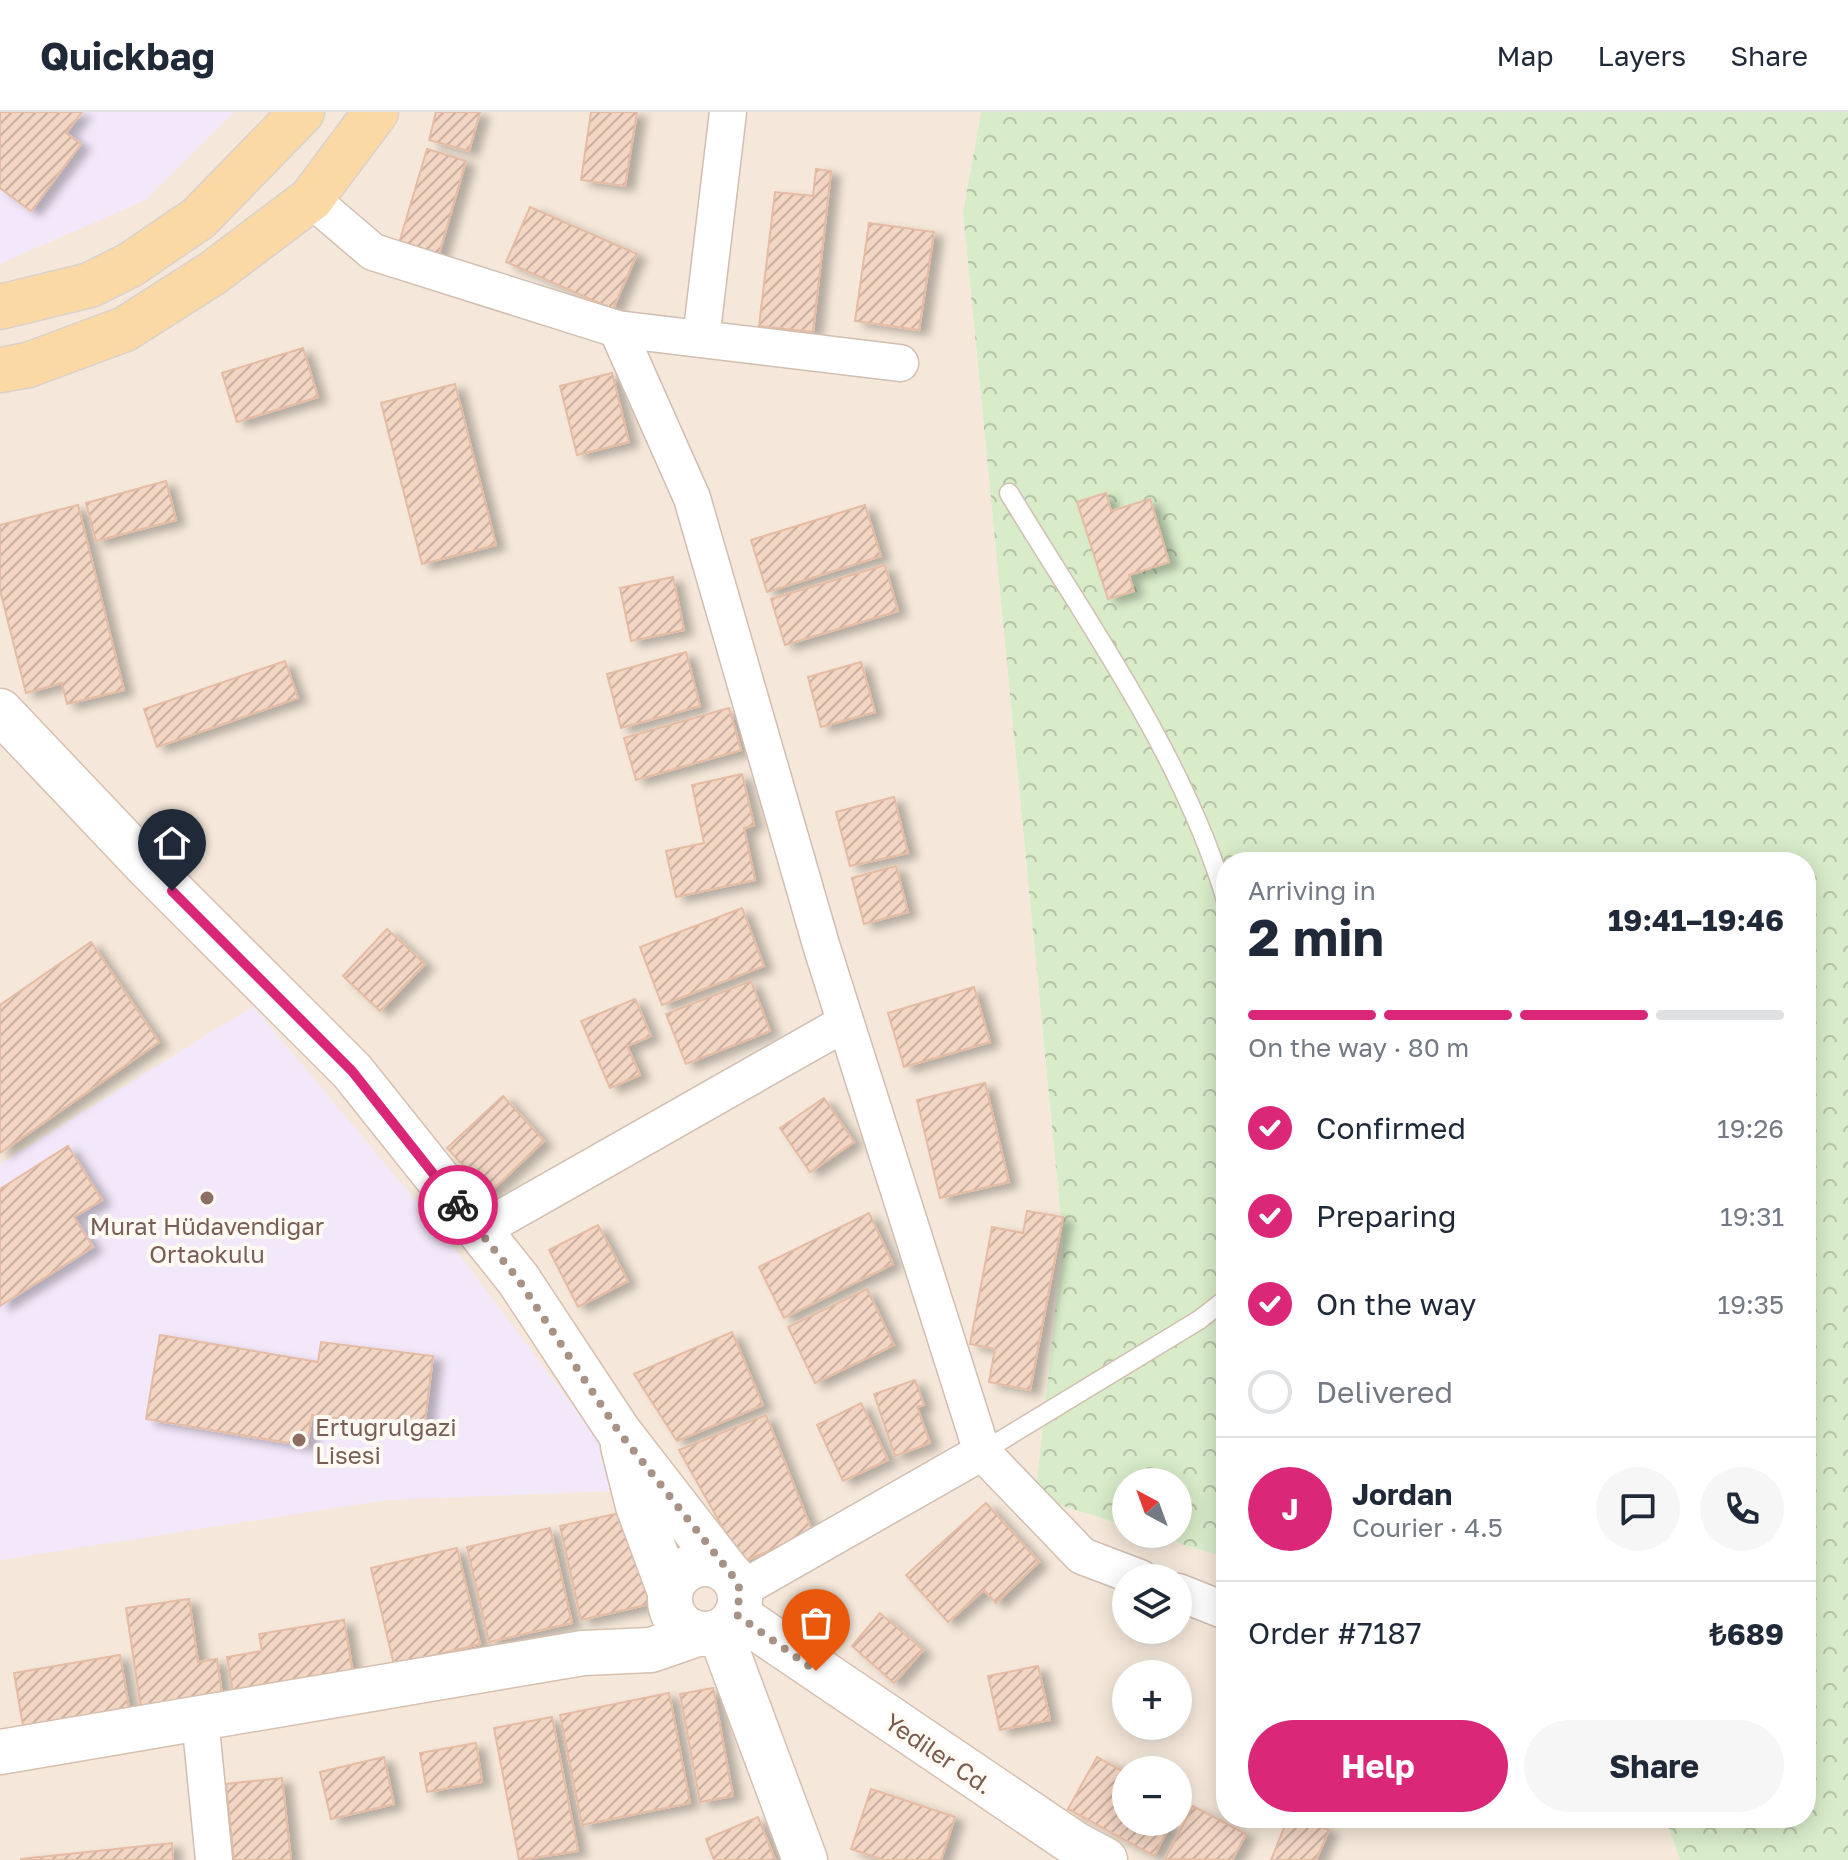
<!DOCTYPE html>
<html lang="en">
<head>
<meta charset="utf-8">
<style>
  :root { --surface:#fff; --page:#f6f6f7; --text:#1f2937; --muted:#747a83; --line:#e0e1e3; --accent:#db2777 }
  body { margin:0; font-family:"Golos Text",sans-serif; background:var(--page); color:var(--text); height:100vh; display:flex; flex-direction:column; font-size:30px; white-space:nowrap }
  * { box-sizing:border-box; margin:0 }
  p { font-size:26px; color:var(--muted) }
  .icon { flex:none; width:44px; height:44px; fill:none; stroke:currentColor; stroke-width:2; stroke-linecap:round; stroke-linejoin:round }
  .map { position:relative; flex:1; overflow:hidden }
  .drawer { position:absolute; left:1216px; top:740px; width:600px; height:976px; display:flex; flex-direction:column; background:var(--surface); border-radius:32px; box-shadow:0 4px 20px #0003 }
  .drawer>* { flex:none }
  .needle { width:52px; rotate:319deg }
  .controls { position:absolute; left:1112px; top:1356px; display:grid; gap:16px }
  .controls a { display:grid; place-items:center; width:80px; height:80px; border-radius:50%; background:var(--surface); box-shadow:0 4px 20px #0003; font-size:40px }
  .pin { position:absolute; display:grid; place-items:center; width:68px; height:68px; color:#fff; margin:-82px -34px; border-radius:50% 50% 50% 0; rotate:-45deg; box-shadow:0 0 8px #0007 }
  .pin .icon { rotate:45deg }
  .courier { position:absolute; display:grid; place-items:center; width:80px; height:80px; margin:-40px; border:6px solid #db2777; border-radius:50%; background:#fff; color:#222; box-shadow:0 2px 10px #0007 }
  .overview em { font-style:normal; font-weight:700 }
  .overview div { display:flex; flex-direction:column-reverse }
  .overview { display:flex; align-items:center; justify-content:space-between; height:136px; padding:0 32px }
  h1 { font-size:52px; font-weight:700; line-height:60px }
  .bar { display:grid; grid-template-columns:repeat(4,1fr); gap:12px 8px; align-content:center; height:96px; padding:0 32px }
  .bar i { height:10px; border-radius:6px; background:var(--line) }
  .bar .current { background:var(--accent) }
  .bar p { grid-column:span 4 }
  .line { display:flex; align-items:center; gap:20px; padding:0 32px; border-top:2px solid var(--line) }
  .line div { flex:1 }
  .round { display:grid; place-items:center; flex:none; width:84px; height:84px; border-radius:42px; background:var(--page) }
  ol { padding:0 32px; list-style:none }
  li { display:flex; align-items:center; gap:24px; height:88px }
  li p { margin-inline-start:auto }
  li .icon { padding:8px; border-radius:50%; background:var(--accent); color:#fff; stroke-width:4 }
  li:last-child { color:var(--muted) }
  li i { width:44px; height:44px; border:4px solid var(--line); border-radius:50% }
  .primary-button { display:flex; gap:16px; margin-top:auto; padding:16px 32px }
  .primary-button a { flex:1; height:92px; border-radius:48px; background:var(--accent); color:#fff; font-size:32px; font-weight:700; line-height:92px; text-align:center }
  .primary-button a+a { background:var(--page); color:var(--text) }
  header { display:flex; align-items:center; gap:48px; box-sizing:border-box; height:112px; padding:0 40px; background:var(--surface); border-bottom:2px solid var(--line) }
  header strong { font-size:38px }
  nav { display:flex; gap:44px; margin-inline-start:auto; font-size:28px }
  .map>svg:first-child { display:block }
</style>
</head>
<body>
<header>
<strong>Quickbag</strong>
<nav><a>Map</a><a>Layers</a><a>Share</a></nav>
</header>
<div class="map">
<svg width="1848" height="1748" viewBox="0 0 1848 1748">
  <defs>
    <pattern id="park-crowns" width="20" height="18" patternUnits="userSpaceOnUse" patternTransform="scale(2)"><rect width="20" height="18" fill="#d8ecc9"/><path d="M2 6a3 3 0 1 1 6 0M12 15a3 3 0 1 1 6 0" fill="none" stroke="#b4c2a5"/></pattern>
    <pattern id="building-hatch" width="6" height="6" patternUnits="userSpaceOnUse" patternTransform="scale(2)"><rect width="6" height="6" fill="#f3d5c3"/><path d="M-1 1l2-2M0 6l6-6M5 7l2-2" fill="none" stroke="#cab0a1"/></pattern>
    <filter id="shadow"><feDropShadow dx="9" dy="5" stdDeviation="4" flood-color="#0004"/></filter>
  </defs>
  <rect width="100%" height="100%" fill="#fdf6ec"/>
  <path fill="#f5e8da" fill-rule="evenodd" d="M0 0H981L963 100 1063 1129 1035 1385 1126 1414V1422H1150L1226 1446V1706H1665L1680 1748H0ZM1126 1466H1178V1518H1126ZM1126 1562H1178V1614H1126ZM1126 1658H1178V1710H1126Z"/>
  <g fill="#f3e8fa">
    <path d="M0 0H234L145 88 0 152Z"/>
    <path d="M253 894 443 1121 636 1378 387 1388 0 1448V1052Z"/>
  </g>
  <path fill="url(#park-crowns)" d="M981 0H1848V1748H1680L1665 1706H1806V750H1226V1446L1150 1422H1178V1370H1126V1414L1035 1385 1063 1129 963 100Z"/>
  <g fill="url(#building-hatch)" stroke="#e6bba3" stroke-width="2" filter="url(#shadow)">
    <path d="M0 0H82L66 21 81 32 31 99 0 76Z"/>
    <path d="M436 0H480L469 39 429 28Z"/>
    <path d="M591 0H637L625 74 581 68Z"/>
    <path d="M427 37 466 49 437 149 397 138Z"/>
    <path d="M816 57 831 59 813 220 759 214 775 80 813 84Z"/>
    <path d="M530 95 637 142 613 197 506 150Z"/>
    <path d="M869 111 934 120 919 218 855 209Z"/>
    <path d="M303 236 318 285 237 310 222 261Z"/>
    <path d="M612 261 629 330 577 343 560 274Z"/>
    <path d="M455 272 496 433 422 452 381 291Z"/>
    <path d="M166 369 176 408 96 429 86 391Z"/>
    <path d="M1106 381 1111 399 1150 387 1169 450 1129 463 1134 479 1108 487 1077 390Z"/>
    <path d="M78 393 124 578 67 592 62 571 26 581 0 478V413Z"/>
    <path d="M865 393 881 444 767 480 751 428Z"/>
    <path d="M885 453 898 499 785 533 771 487Z"/>
    <path d="M673 465 684 518 631 529 620 476Z"/>
    <path d="M686 540 700 594 621 616 607 562Z"/>
    <path d="M285 549 298 586 157 635 144 597Z"/>
    <path d="M861 550 875 600 821 615 808 565Z"/>
    <path d="M729 596 741 638 636 668 624 626Z"/>
    <path d="M742 662 754 713 744 716 755 768 676 785 666 739 704 731 692 673Z"/>
    <path d="M894 685 908 741 850 754 836 700Z"/>
    <path d="M896 754 908 800 864 812 852 766Z"/>
    <path d="M742 796 764 854 662 893 640 835Z"/>
    <path d="M387 817 425 852 380 899 343 864Z"/>
    <path d="M91 830 159 930 0 1041V893Z"/>
    <path d="M751 869 770 919 686 952 666 902Z"/>
    <path d="M974 875 990 930 904 955 888 901Z"/>
    <path d="M635 887 651 924 627 934 640 963 610 976 581 909Z"/>
    <path d="M985 971 1009 1070 940 1086 917 988Z"/>
    <path d="M503 984 544 1029 489 1081 447 1036Z"/>
    <path d="M824 986 854 1030 810 1060 780 1016Z"/>
    <path d="M68 1034 102 1088 74 1105 93 1135 0 1194V1077Z"/>
    <path d="M1027 1099 1063 1105 1030 1278 989 1270 995 1237 970 1232 992 1115 1023 1121Z"/>
    <path d="M869 1101 893 1152 784 1206 759 1155Z"/>
    <path d="M598 1113 628 1169 578 1195 549 1138Z"/>
    <path d="M867 1177 894 1233 815 1271 788 1215Z"/>
    <path d="M732 1220 763 1293 677 1329 634 1262Z"/>
    <path d="M160 1223 318 1250 321 1230 433 1244 424 1317 312 1303 307 1334 146 1307Z"/>
    <path d="M915 1268 924 1293 917 1295 930 1331 895 1344 874 1282Z"/>
    <path d="M861 1291 888 1348 843 1369 817 1313Z"/>
    <path d="M766 1303 813 1421 742 1450 679 1338Z"/>
    <path d="M986 1391 1039 1450 996 1491 984 1478 948 1510 906 1463Z"/>
    <path d="M629 1399 650 1492 581 1508 560 1414Z"/>
    <path d="M550 1416 572 1511 489 1530 467 1435Z"/>
    <path d="M457 1436 480 1532 394 1553 371 1456Z"/>
    <path d="M189 1487 198 1550 217 1547 222 1583 141 1596 126 1496Z"/>
    <path d="M880 1501 923 1538 894 1571 852 1534Z"/>
    <path d="M344 1508 353 1561 233 1581 227 1545 262 1539 259 1522Z"/>
    <path d="M120 1543 129 1596 23 1614 14 1561Z"/>
    <path d="M1038 1554 1050 1608 1000 1618 988 1564Z"/>
    <path d="M713 1576 733 1684 700 1690 680 1582Z"/>
    <path d="M669 1581 690 1691 582 1713 560 1603Z"/>
    <path d="M552 1605 578 1739 519 1748 494 1616Z"/>
    <path d="M476 1631 482 1670 427 1680 420 1641Z"/>
    <path d="M384 1645 394 1692 331 1707 320 1660Z"/>
    <path d="M1097 1645 1126 1661V1710H1172L1154 1744 1068 1697Z"/>
    <path d="M282 1666 291 1748H234L226 1672Z"/>
    <path d="M871 1677 955 1705 941 1748H884L851 1737Z"/>
    <path d="M1193 1694 1246 1722 1232 1748 1165 1747Z"/>
    <path d="M758 1705 775 1748H714L706 1727Z"/>
    <path d="M1288 1706H1300L1329 1718 1316 1748H1271Z"/>
    <path d="M172 1731 173 1748H21V1747Z"/>
  </g>
  <g fill="none" stroke-linecap="round" stroke-linejoin="round">
    <g stroke="#d1beb0" stroke-width="21">
      <g id="lane">
        <path d="M1009 381C1088 512 1182 641 1226 788"/>
        <path d="M982 1340 1199 1208 1226 1187"/>
      </g>
    </g>
    <g stroke="#d1beb0" stroke-width="39">
      <g id="street">
        <path d="M311 87 373 140 617 217 900 251"/>
        <path d="M617 217 692 386 822 836 982 1340 1082 1444 1140 1466"/>
        <path d="M701 227 728 0"/>
        <path d="M479 1119 845 911"/>
        <path d="M740 1478 982 1340"/>
        <path d="M1178 1480 1226 1499"/>
        <path d="M200 1606 214 1748"/>
      </g>
    </g>
    <g stroke="#d6c0b0" stroke-width="47">
      <g id="secondary">
        <path d="M0 599 150 757 352 959 518 1167 619 1320 726 1458"/>
        <path d="M623 1334 638 1394 670 1480"/>
        <circle cx="705" cy="1487" r="35"/>
        <path d="M737 1503 1075 1732 1105 1748"/>
        <path d="M720 1520 805 1748"/>
        <path d="M0 1640 583 1541 651 1538 697 1522"/>
      </g>
    </g>
    <g stroke="#dad1cd" stroke-width="47">
      <g id="primary">
        <path d="M0 195 90 173 130 153 199 106 302 0"/>
        <path d="M0 258 28 253 125 217 213 161 311 87 376 0"/>
      </g>
    </g>
    <use href="#lane" stroke="#fff" stroke-width="18"/>
    <use href="#street" stroke="#fff" stroke-width="36"/>
    <use href="#secondary" stroke="#fff" stroke-width="44"/>
    <use href="#primary" stroke="#fbd9a5" stroke-width="44"/>
  </g>
  <g fill="none" stroke-linecap="round" stroke-linejoin="round">
    <path stroke="#a89285" stroke-width="8" stroke-dasharray="0 14.4" d="M458 1093 518 1167 619 1320 735 1467 740 1478 737 1503 816 1559"/>
    <path stroke="#db2777" stroke-width="10" d="M172 779 352 959 458 1093"/>
  </g>
  <g fill="#8d6e63" stroke="#fffaf3" stroke-width="3">
    <circle cx="207" cy="1086" r="8"/>
    <circle cx="299" cy="1328" r="8"/>
  </g>
  <g text-anchor="middle" dominant-baseline="central" stroke-width="8" stroke-linejoin="round" paint-order="stroke">
    <g font-size="24" fill="#785e54" stroke="#fffaf3">
      <text x="207" y="1113">Murat Hüdavendigar<tspan x="207" dy="28">Ortaokulu</tspan></text>
      <text x="315" y="1314" text-anchor="start">Ertuğrulgazi<tspan x="315" dy="28">Lisesi</tspan></text>
    </g>
    <g font-size="24" fill="#7a5c4d" stroke="#fffaf3">
      <text transform="translate(939 1641) rotate(34)">Yediler Cd.</text>
    </g>
  </g>
</svg>
<div class="controls">
<a><svg class="needle" viewBox="-14 -14 28 28"><path d="M0-13l5 13h-10z" fill="#e53935"/><path d="M0 13l5-13h-10z" fill="#747a83"/></svg></a>
<a><svg class="icon" aria-label="layers" viewBox="0 0 24 24"><path d="M12 4l9 5-9 5-9-5zM3 14l9 5 9-5"/></svg></a>
<a>+</a>
<a>−</a>
</div>
<div class="pin" style="left:816px;top:1559px;background:#ea580c"><svg class="icon" aria-label="bag" viewBox="0 0 24 24"><path d="M5 8h14l-1 12H6zM9 8a3 3 0 0 1 6 0"/></svg></div>
<div class="pin" style="left:172px;top:779px;background:#1f2937"><svg class="icon" aria-label="home" viewBox="0 0 24 24"><path d="M3 11l9-7 9 7M6 9v11h12V9"/></svg></div>
<div class="courier" style="left:458px;top:1093px"><svg class="icon" aria-label="bike" viewBox="0 0 24 24"><circle cx="6" cy="16" r="4"/><circle cx="18" cy="16" r="4"/><path d="M6 16l4-8h5l3 8M10 8l3 8H6M13 5h3"/></svg></div>
<section class="drawer">
<div class="overview"><div><h1>2 min</h1><p>Arriving in</p></div><em>19:41–19:46</em></div>
<div class="bar"><i class="current"></i><i class="current"></i><i class="current"></i><i></i><p>On the way · 80 m</p></div>
<ol>
<li><svg class="icon" aria-label="check" viewBox="0 0 24 24"><path d="M5 12l5 5 9-10"/></svg>Confirmed<p>19:26</p></li>
<li><svg class="icon" aria-label="check" viewBox="0 0 24 24"><path d="M5 12l5 5 9-10"/></svg>Preparing<p>19:31</p></li>
<li><svg class="icon" aria-label="check" viewBox="0 0 24 24"><path d="M5 12l5 5 9-10"/></svg>On the way<p>19:35</p></li>
<li><i></i>Delivered</li>
</ol>
<div class="line" style="height:144px"><b class="round" style="background:var(--accent);color:#fff">J</b><div><b>Jordan</b><p>Courier · 4.5</p></div><a class="round"><svg class="icon" aria-label="chat" viewBox="0 0 24 24"><path d="M4 5h16v11H9l-5 4z"/></svg></a><a class="round"><svg class="icon" aria-label="phone" viewBox="0 0 24 24"><path d="M5 4h4l2 5-3 2q2 4 5 5l2-3 5 2v4C11 20 4 13 5 4z"/></svg></a></div>
<div class="line" style="height:104px"><div>Order #7187</div><b>₺689</b></div>
<div class="primary-button"><a>Help</a><a>Share</a></div>
</section>
</div>
</body>
</html>
